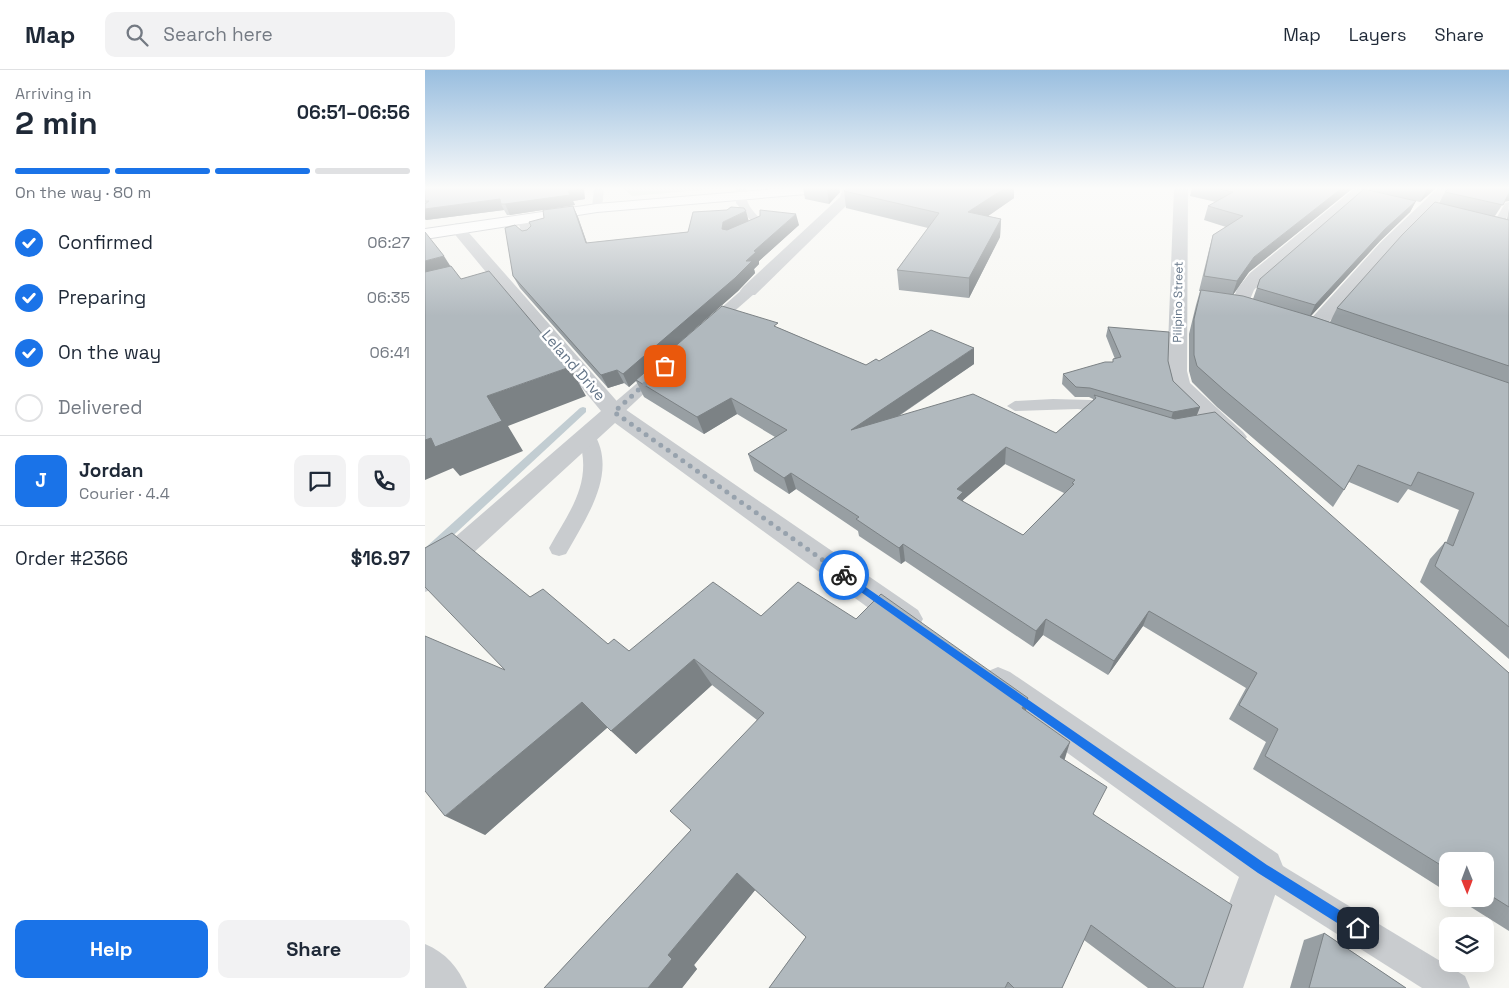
<!DOCTYPE html>
<html lang="en">
<head>
<meta charset="utf-8">
<style>
  :root { --surface:#fff; --page:#f2f2f3; --text:#1f2937; --muted:#747a83; --line:#e0e1e3; --accent:#1a73e8 }
  body { margin:0; font-family:"Space Grotesk",sans-serif; background:var(--page); color:var(--text); height:100vh; display:flex; flex-direction:column; font-size:19px; white-space:nowrap }
  * { box-sizing:border-box; margin:0 }
  p { font-size:16px; color:var(--muted) }
  .icon { flex:none; width:28px; height:28px; fill:none; stroke:currentColor; stroke-width:2; stroke-linecap:round; stroke-linejoin:round }
  .map { position:relative; flex:1; overflow:hidden }
  .panel { display:flex; flex-direction:column; background:var(--surface); width:425px }
  .panel>* { flex:none }
  .needle { width:32px; rotate:179deg }
  .fabs { position:absolute; left:1014px; top:782px; display:grid; gap:10px }
  .fabs a { display:grid; place-items:center; width:55px; height:55px; border-radius:10px; background:var(--surface); box-shadow:0 5px 20px #0002; font-size:25px }
  .pin { position:absolute; display:grid; place-items:center; width:42px; height:42px; color:#fff; margin:-21px; border-radius:10px; box-shadow:0 2px 8px #0006 }
  .courier { position:absolute; display:grid; place-items:center; width:50px; height:50px; margin:-25px; border:4px solid #1a73e8; border-radius:50%; background:#fff; color:#222; box-shadow:0 1px 6px #0007 }
  .head em { font-style:normal; font-weight:700 }
  .head div { display:flex; flex-direction:column-reverse }
  .head { display:flex; align-items:center; justify-content:space-between; height:85px; padding:0 15px }
  h1 { font-size:32px; font-weight:700; line-height:38px }
  .bar { display:grid; grid-template-columns:repeat(4,1fr); gap:8px 5px; align-content:center; height:60px; padding:0 15px }
  .bar i { height:6px; border-radius:4px; background:var(--line) }
  .bar .current { background:var(--accent) }
  .bar p { grid-column:span 4 }
  .line { display:flex; align-items:center; gap:12px; padding:0 15px; border-top:1px solid var(--line) }
  .line div { flex:1 }
  .round { display:grid; place-items:center; flex:none; width:52px; height:52px; border-radius:10px; background:var(--page) }
  ol { padding:0 15px; list-style:none }
  li { display:flex; align-items:center; gap:15px; height:55px }
  li p { margin-inline-start:auto }
  li .icon { padding:5px; border-radius:50%; background:var(--accent); color:#fff; stroke-width:4 }
  li:last-child { color:var(--muted) }
  li i { width:28px; height:28px; border:2px solid var(--line); border-radius:50% }
  .primary-button { display:flex; gap:10px; margin-top:auto; padding:10px 15px }
  .primary-button a { flex:1; height:58px; border-radius:10px; background:var(--accent); color:#fff; font-size:20px; font-weight:700; line-height:58px; text-align:center }
  .primary-button a+a { background:var(--page); color:var(--text) }
  header { display:flex; align-items:center; gap:30px; box-sizing:border-box; height:70px; padding:0 25px; background:var(--surface); border-bottom:1px solid var(--line) }
  header strong { font-size:24px }
  nav { display:flex; gap:28px; margin-inline-start:auto; font-size:18px }
  .search { width:350px; height:45px; background:var(--page); display:flex; align-items:center; gap:12px; box-sizing:border-box; padding:0 18px; border-radius:10px; color:var(--muted); font-size:19px }
  main { display:flex; flex:1; min-height:0 }
  .map>svg:first-child { display:block }
</style>
</head>
<body>
<header>
<strong>Map</strong>
<div class="search"><svg class="icon" aria-label="search" viewBox="0 0 24 24"><circle cx="10" cy="10" r="6"/><path d="M15 15l6 6"/></svg>Search here</div>
<nav><a>Map</a><a>Layers</a><a>Share</a></nav>
</header>
<main>
<section class="panel">
<div class="head"><div><h1>2 min</h1><p>Arriving in</p></div><em>06:51–06:56</em></div>
<div class="bar"><i class="current"></i><i class="current"></i><i class="current"></i><i></i><p>On the way · 80 m</p></div>
<ol>
<li><svg class="icon" aria-label="check" viewBox="0 0 24 24"><path d="M5 12l5 5 9-10"/></svg>Confirmed<p>06:27</p></li>
<li><svg class="icon" aria-label="check" viewBox="0 0 24 24"><path d="M5 12l5 5 9-10"/></svg>Preparing<p>06:35</p></li>
<li><svg class="icon" aria-label="check" viewBox="0 0 24 24"><path d="M5 12l5 5 9-10"/></svg>On the way<p>06:41</p></li>
<li><i></i>Delivered</li>
</ol>
<div class="line" style="height:90px"><b class="round" style="background:var(--accent);color:#fff">J</b><div><b>Jordan</b><p>Courier · 4.4</p></div><a class="round"><svg class="icon" aria-label="chat" viewBox="0 0 24 24"><path d="M4 5h16v11H9l-5 4z"/></svg></a><a class="round"><svg class="icon" aria-label="phone" viewBox="0 0 24 24"><path d="M5 4h4l2 5-3 2q2 4 5 5l2-3 5 2v4C11 20 4 13 5 4z"/></svg></a></div>
<div class="line" style="height:65px"><div>Order #2366</div><b>$16.97</b></div>
<div class="primary-button"><a>Help</a><a>Share</a></div>
</section>
<div class="map">
<svg width="1084" height="918" viewBox="0 0 1084 918">
  <rect width="100%" height="100%" fill="#f7f7f3"/>
  <path fill="#d7e0d4" d="M198 118H301L207 126Z"/>
  <g fill="none" stroke-linecap="round" stroke-linejoin="round">
    <path fill="#c2cdd2" fill-rule="evenodd" d="M158 337 161 338V342L4 488 0 490V478L155 338Z"/>
    <g stroke="#bbbec2" stroke-width="2">
      <path id="primary" d="M363 118H412L405 122 172 142 0 169V159L172 134Z"/>
    </g>
    <g fill="#c9cccf" fill-rule="evenodd">
      <path d="M169 118H179L177 138 172 141 167 138Z"/>
      <path d="M311 118H321C320 135 327 139 337 151L336 157 316 166 310 163 327 152 311 133Z"/>
      <path d="M1084 132C1084 143 1082 149 1076 158H1068L1067 156 1080 133Z"/>
      <path d="M97 145 102 148 110 168 108 170 104 171 98 168 92 148Z"/>
      <path d="M324 217 330 221 329 224 289 259H279L277 256 279 253 319 218Z"/>
      <path d="M235 296 240 298 243 301 240 304 195 346H183L181 342 183 338 230 298Z"/>
      <path d="M628 329 666 330 696 337 698 341 696 345 690 346 653 339 590 341 582 336 590 331Z"/>
      <path d="M162 361 168 362C194 402 161 448 141 484L134 486 127 484 124 478C145 440 169 412 153 366L156 362Z"/>
      <path d="M838 784 1040 906 1045 918H997L827 810 823 799 827 788Z"/>
    </g>
    <g fill="#c9cccf" fill-rule="evenodd">
      <path d="M418 118H431L426 131 330 225H318L315 221 318 217 415 127Z"/>
      <path d="M749 118H763L762 301 765 313 818 362 822 367 818 372 810 375 802 372 747 320 742 301Z"/>
      <path d="M930 118H945L837 211 829 220 821 239H809L806 235 812 219 825 203Z"/>
      <path d="M1013 118H1027L968 178 896 261H882L879 257 882 253 956 172Z"/>
      <path d="M32 153 37 155 197 337 493 540 498 549 493 558 482 562 471 558 190 353 10 518 0 522V493L176 341 27 161 24 158 27 155Z"/>
      <path d="M573 597 585 602 853 784 859 799 818 918H772L814 807 561 624 556 613 561 602Z"/>
      <path d="M0 874C21 883 33 897 42 918H0Z"/>
    </g>
    <use href="#primary" fill="#fff" fill-rule="evenodd"/>
  </g>
  <g fill="#989fa3" fill-rule="evenodd">
    <path d="M0 118 160 129 148 131 150 135 85 145H82L79 140 1 150 0 149Z"/>
    <path d="M378 118H414L415 122 404 134 380 129Z"/>
    <path d="M422 118H589V128L563 146 576 149 575 167 544 228 474 220 472 200 503 158 421 138 419 121Z"/>
    <path d="M767 118H928L824 202 808 225 828 229 835 209 991 131 985 142 955 171 886 246 905 252 912 238 1014 133 1020 122 1079 132 1070 146 1082 149 1084 138V589L995 512 1005 489 1020 472 1021 473 1034 440 983 419 973 433 924 412 908 437 792 337 767 312 764 301V264L771 235 775 221H774L784 180 788 165 801 157 779 150 783 136 791 132 765 126Z"/>
    <path d="M944 118H1011L995 132 945 120Z"/>
    <path d="M148 136 153 147 162 173 263 162 324 151 374 155 334 191V194L329 199 330 203 313 221 257 270 354 258 441 295 454 291 549 294 474 346 631 363 668 330V329L664 327H650L637 314 638 304 688 292 690 289 681 266 683 257 743 291 748 311 775 337 772 345 1084 603V861L1033 829H1060V791H1022V822L828 699 841 672 804 649 821 618 718 556 683 605 618 565 608 577 480 491 476 494 434 466 433 461 371 419 364 424 329 401 323 384 350 367 312 344 279 364 219 327 211 311 204 317 199 313 183 318 95 218 88 206 97 161 102 160 106 156 119 148ZM580 394 639 423 598 465 538 432V430Z"/>
    <path d="M105 527 183 574 204 581 336 546 431 549 603 628 601 641 639 690 669 744 778 918H723L659 870 637 918H344L381 867 330 820 269 895 272 899 257 918H119L266 760 332 650 287 615 211 684 183 657 60 765 80 600Z"/>
    <path d="M899 863 981 918H865L879 870Z"/>
  </g>
  <g fill="#7c8285">
    <path d="M156 118H159L160 129 148 131 150 135 85 145 80 134Z"/>
    <path d="M402 118H414L415 122 404 134Z"/>
    <path d="M580 118H589V128L543 160V142Z"/>
    <path d="M917 118H928L824 202 807 226 812 211 829 187Z"/>
    <path d="M1004 118H1011L995 132 1002 119Z"/>
    <path d="M1084 123V131L1078 132Z"/>
    <path d="M75 129 76 134 79 140 1 150 0 149V139Z"/>
    <path d="M991 131 985 142 955 171 884 248 890 235 960 159Z"/>
    <path d="M148 136 153 147 166 185 161 173Z"/>
    <path d="M321 141 324 152 301 163 297 159 298 152Z"/>
    <path d="M371 144 374 155 334 191V194L329 199 330 203 313 221 204 317 198 304 321 191 329 181Z"/>
    <path d="M576 149 575 167 544 228V208Z"/>
    <path d="M19 186 36 213 0 223V191Z"/>
    <path d="M549 278V294L429 376 426 360Z"/>
    <path d="M145 297 161 326 83 356 98 381 35 406 28 398 0 410V370L6 368 62 326Z"/>
    <path d="M192 300 199 313 183 318 176 305Z"/>
    <path d="M306 328 312 344 279 364 272 347Z"/>
    <path d="M775 337 771 347 745 352 748 342Z"/>
    <path d="M581 377 580 394 538 430 539 439 532 428V419Z"/>
    <path d="M366 403 371 419 364 424 359 408Z"/>
    <path d="M478 474 480 491 476 494 474 478Z"/>
    <path d="M724 541 718 556 683 605 689 591Z"/>
    <path d="M621 549 618 565 608 577 611 561Z"/>
    <path d="M269 589 287 615 211 684 186 661Z"/>
    <path d="M603 628 599 653 597 638Z"/>
    <path d="M157 632 183 657 60 765 20 746Z"/>
    <path d="M645 672 638 695 635 687Z"/>
    <path d="M312 803 331 819 269 895 272 899 257 918H223L243 885Z"/>
  </g>
  <g fill="#b1b9be" stroke="#7c8285" fill-rule="evenodd">
    <path d="M0 118H156V119L143 121 145 125 80 134H76L75 129 0 139V134L4 131H0Z"/>
    <path d="M422 118H580L543 142 576 149 544 208 472 200 514 143 419 121Z"/>
    <path d="M790 118H917L829 187 812 211 779 206 788 165 818 146 783 136 808 122Z"/>
    <path d="M1024 118H1084V123L1078 135 1020 122Z"/>
    <path d="M939 119 991 131 960 159 890 235 832 218 835 209Z"/>
    <path d="M1010 132 1084 150V296L912 238 977 165Z"/>
    <path d="M148 136 161 173 263 162 268 142 302 140 306 137 319 138 321 141 298 152 297 159 302 160 335 146V140L371 144 329 181 331 182 321 191H327L310 208 198 304 192 300 176 305 88 206 80 158 90 155 97 161 102 160 106 156 104 152 119 148 118 140Z"/>
    <path d="M0 162 19 186 0 191Z"/>
    <path d="M26 196 36 209 64 201 145 297 62 326 77 351 10 377 6 368 0 370V202Z"/>
    <path d="M776 220 818 226 889 247 1084 313V557L1010 496 1020 472 1028 476 1049 423 993 402 986 416 933 395 919 420 799 320 772 296 769 285V249Z"/>
    <path d="M297 236 353 253 349 256 441 295 451 289 454 291 506 260 549 278 426 360 548 324 631 363 671 328 669 325 750 349 790 342 1084 603V837L1060 822V791H1022V799L840 686 853 659 814 635 832 603 724 541 689 591 621 549 611 561 478 474 474 478 431 449 434 447 366 403 359 408 323 384 362 360 306 328 272 347 211 310ZM581 377 650 410 647 413 649 414 598 465 532 428 538 422 532 419Z"/>
    <path d="M683 257 744 262 743 291 748 311 775 337 748 342 665 318 651 317 638 304 680 292H688V289L696 287Z"/>
    <path d="M27 463 105 527 118 519 183 574 189 569 204 581 288 512 336 546 373 512 431 549 456 524 603 628 597 638 645 672 635 687 682 717 668 744 807 835 778 918H751L666 855 637 918H589L583 912 580 918H344L381 867 312 803 243 885 247 889 223 918H119L266 760 245 741 339 643 269 589 186 661 157 632 20 746 0 721V566L80 600 0 517V478Z"/>
    <path d="M899 863 981 918H884Z"/>
  </g>
  <linearGradient id="sky" x2="0" y2="1"><stop stop-color="#99bedf"/><stop offset="0.48" stop-color="#fbfbfa"/><stop offset="1" stop-color="#fbfbfa" stop-opacity="0"/></linearGradient>
  <rect width="1084" height="246" fill="url(#sky)"/>
  <path fill="#1a73e8" d="M419 502 842 795 937 854 939 858 937 863 933 865 928 863 833 803 416 508 415 505Z"/>
  <g fill="none" stroke-linecap="round" stroke-linejoin="round">
    <path stroke="#97a2ad" stroke-width="5" stroke-dasharray="0 9" d="M240 296 189 342 419 505"/>
  </g>
  <g text-anchor="middle" dominant-baseline="central" stroke-width="5" stroke-linejoin="round" paint-order="stroke">
    <g font-size="12" fill="#637487" stroke="#fff">
      <text transform="translate(753 232) rotate(-89)">Pilipino Street</text>
    </g>
    <g font-size="15" fill="#637487" stroke="#fff">
      <text transform="translate(149 295) rotate(49)">Leland Drive</text>
    </g>
  </g>
</svg>
<div class="fabs">
<a><svg class="needle" viewBox="-14 -14 28 28"><path d="M0-13l5 13h-10z" fill="#e53935"/><path d="M0 13l5-13h-10z" fill="#747a83"/></svg></a>
<a><svg class="icon" aria-label="layers" viewBox="0 0 24 24"><path d="M12 4l9 5-9 5-9-5zM3 14l9 5 9-5"/></svg></a>
</div>
<div class="pin" style="left:240px;top:296px;background:#ea580c"><svg class="icon" aria-label="bag" viewBox="0 0 24 24"><path d="M5 8h14l-1 12H6zM9 8a3 3 0 0 1 6 0"/></svg></div>
<div class="pin" style="left:933px;top:858px;background:#1f2937"><svg class="icon" aria-label="home" viewBox="0 0 24 24"><path d="M3 11l9-7 9 7M6 9v11h12V9"/></svg></div>
<div class="courier" style="left:419px;top:505px"><svg class="icon" aria-label="bike" viewBox="0 0 24 24"><circle cx="6" cy="16" r="4"/><circle cx="18" cy="16" r="4"/><path d="M6 16l4-8h5l3 8M10 8l3 8H6M13 5h3"/></svg></div>
</div>
</main>
</body>
</html>
